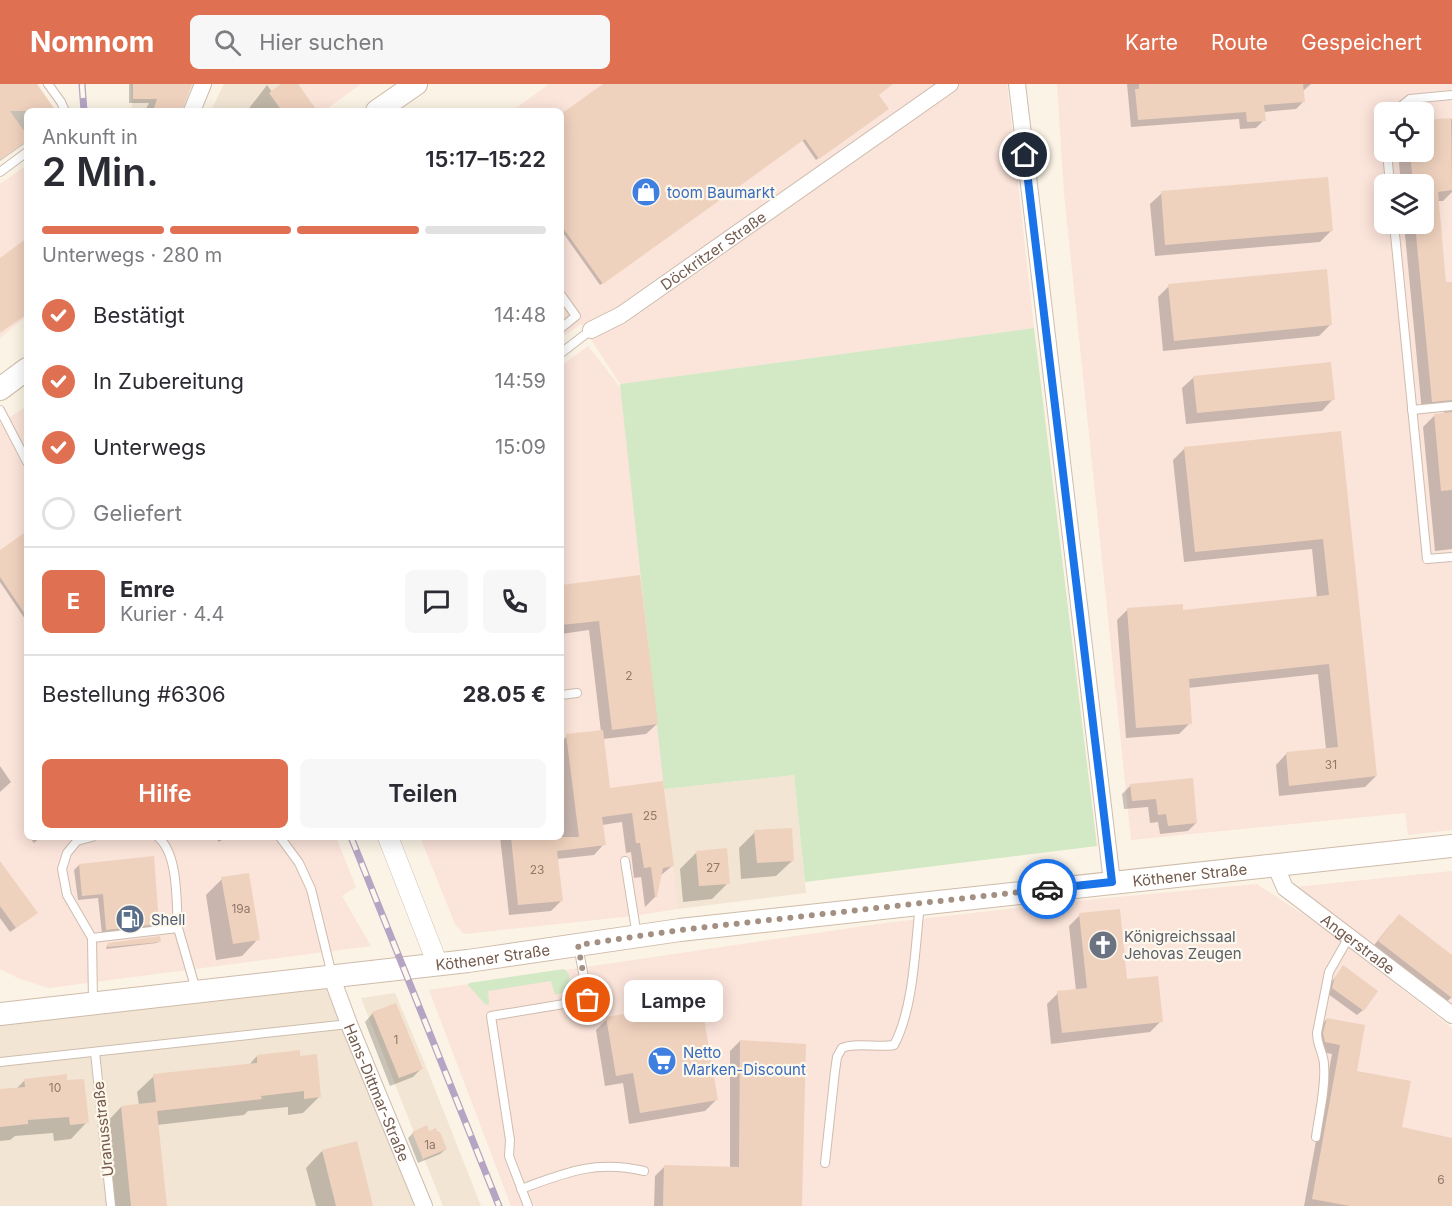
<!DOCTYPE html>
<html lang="de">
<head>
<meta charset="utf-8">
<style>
  :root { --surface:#fff; --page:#f7f7f7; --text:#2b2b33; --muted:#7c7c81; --line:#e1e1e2; --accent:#df7051 }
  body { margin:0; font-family:Inter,sans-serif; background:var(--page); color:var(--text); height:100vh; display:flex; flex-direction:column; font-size:22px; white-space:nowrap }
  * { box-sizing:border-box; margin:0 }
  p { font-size:20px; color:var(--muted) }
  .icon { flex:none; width:33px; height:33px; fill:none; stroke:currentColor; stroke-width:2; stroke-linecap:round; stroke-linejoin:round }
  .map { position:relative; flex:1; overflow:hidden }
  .drawer { position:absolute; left:24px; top:24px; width:540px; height:732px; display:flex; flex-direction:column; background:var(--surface); border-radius:9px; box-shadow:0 3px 15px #0003 }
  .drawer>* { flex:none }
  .fabs { position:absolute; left:1374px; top:18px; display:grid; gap:12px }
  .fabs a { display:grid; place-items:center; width:60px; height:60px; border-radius:9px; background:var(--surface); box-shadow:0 3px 15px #0003; font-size:30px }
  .pin { position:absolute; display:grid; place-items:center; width:51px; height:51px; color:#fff; margin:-26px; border:3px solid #fff; border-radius:50%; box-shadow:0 2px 6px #0007 }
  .courier { position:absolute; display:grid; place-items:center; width:60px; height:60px; margin:-30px; border:4px solid #1a73e8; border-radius:50%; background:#fff; color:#222; box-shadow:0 2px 8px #0007 }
  .bubble { position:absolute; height:42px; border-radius:9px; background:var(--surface); box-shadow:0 3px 15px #0003; font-size:20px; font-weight:600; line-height:42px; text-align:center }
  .overview em { font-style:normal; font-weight:600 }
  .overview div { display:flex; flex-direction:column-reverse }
  .overview { display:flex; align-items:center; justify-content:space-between; height:102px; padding:0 18px }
  h1 { font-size:39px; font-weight:600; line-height:45px }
  .bar { display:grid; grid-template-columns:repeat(4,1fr); gap:9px 6px; align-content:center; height:72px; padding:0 18px }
  .bar i { height:8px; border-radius:4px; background:var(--line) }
  .bar .current { background:var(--accent) }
  .bar p { grid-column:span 4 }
  .line { display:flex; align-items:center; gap:15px; padding:0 18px; border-top:2px solid var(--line) }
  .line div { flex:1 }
  .round { display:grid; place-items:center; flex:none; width:63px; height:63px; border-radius:9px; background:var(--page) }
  ol { padding:0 18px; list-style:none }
  li { display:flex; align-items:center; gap:18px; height:66px }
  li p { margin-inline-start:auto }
  li .icon { padding:6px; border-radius:50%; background:var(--accent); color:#fff; stroke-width:4 }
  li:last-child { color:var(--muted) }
  li i { width:33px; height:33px; border:3px solid var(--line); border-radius:50% }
  .button { display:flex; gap:12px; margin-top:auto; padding:12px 18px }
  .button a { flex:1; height:69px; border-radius:9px; background:var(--accent); color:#fff; font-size:24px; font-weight:600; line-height:69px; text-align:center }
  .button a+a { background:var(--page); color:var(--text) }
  header { display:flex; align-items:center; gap:36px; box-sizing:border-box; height:84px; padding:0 30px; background:var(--accent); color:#fff }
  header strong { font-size:28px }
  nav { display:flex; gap:33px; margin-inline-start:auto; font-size:21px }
  .search { width:420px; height:54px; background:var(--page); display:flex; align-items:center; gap:15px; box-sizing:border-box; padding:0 21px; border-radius:9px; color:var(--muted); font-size:22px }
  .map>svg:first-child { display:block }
</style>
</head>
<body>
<header>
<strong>Nomnom</strong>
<div class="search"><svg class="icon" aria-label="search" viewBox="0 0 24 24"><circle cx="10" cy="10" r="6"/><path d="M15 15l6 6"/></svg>Hier suchen</div>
<nav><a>Karte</a><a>Route</a><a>Gespeichert</a></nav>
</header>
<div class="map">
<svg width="1452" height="1122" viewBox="0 0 1452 1122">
  <rect width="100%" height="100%" fill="#fbf3e5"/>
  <g fill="#f2e5d4">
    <path d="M131 0H193L182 27H132Z"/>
    <path d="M224 0H299L319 27H211Z"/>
    <path d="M794 691 806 809 678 825 664 705Z"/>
    <path d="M333 903 420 1122H0V933Z"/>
    <path d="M395 909 425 980 481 1122H443L361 914Z"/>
  </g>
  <g fill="#fbe4da" fill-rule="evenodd">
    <path d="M299 0H361L324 27H319Z"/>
    <path d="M549 0H1007L1034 244 620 300 581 240 561 254V27H512Z"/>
    <path d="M1057 0H1452V746L1408 751 1405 729 1131 756 1064 109ZM1384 28H1424V68H1384ZM1384 100H1424V140H1384Z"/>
    <path d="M27 81V232L0 254V100Z"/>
    <path d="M588 262 621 304 678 825 633 832 464 850 455 840 420 753H561V282Z"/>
    <path d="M27 322V753H336L356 803 342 812 371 862 49 904 20 895 0 885V340Z"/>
    <path d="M1452 787V931L1285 804Z"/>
    <path d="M1257 800 1325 845 1452 944V1122H511L429 906 885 839 1096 815Z"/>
  </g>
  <g fill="#d3e8c4">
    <path d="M1034 244 1097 762 805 798 794 691 664 705 620 300Z"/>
    <path d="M564 885 569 890 570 906 555 911 551 897 488 907 489 920 486 921 468 901 469 899Z"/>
  </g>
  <g fill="#0003">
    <path d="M0 0H35L54 27H27V58L0 77Z"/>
    <path d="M129 0H191L181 27H145L149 19H129Z"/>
    <path d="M284 0H296L307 27H247L267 1 272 8Z"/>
    <path d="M605 0H892L877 11 885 27 816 76 802 56 600 201 561 146V32Z"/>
    <path d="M1127 0H1311L1302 8 1303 18 1296 25 1263 28 1264 36 1256 44 1240 45 1239 35 1131 43Z"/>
    <path d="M1452 35V108L1443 117H1437L1445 200 1452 199V465L1435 467 1423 343 1434 332 1446 331 1443 327 1422 328 1404 140H1424V100H1401L1398 68H1424V38Z"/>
    <path d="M1162 109 1331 147 1320 158 1155 172 1150 120Z"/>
    <path d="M1169 202 1330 241 1319 252 1163 267 1158 213Z"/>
    <path d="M1194 293 1333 315 1322 327 1186 340 1182 304Z"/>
    <path d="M1339 348 1376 692 1365 703 1279 712 1276 681 1286 670 1326 665 1318 590 1188 604 1190 639 1179 650 1126 654 1117 536 1128 525 1182 528 1317 514 1312 465 1184 478 1173 376 1184 365Z"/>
    <path d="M27 449V538L0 498V468Z"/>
    <path d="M639 493 657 640 646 650 603 655 609 706 662 699 672 782 660 792 656 812 645 823 641 793 634 794 631 768 626 769 622 738 602 741 604 760 594 771 557 775 561 817 551 827 509 831 500 753H561V658L567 652 601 648 589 546 561 550V502Z"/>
    <path d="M0 682 11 698 0 708Z"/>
    <path d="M1192 696 1196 739 1188 747 1160 750 1158 738 1150 739 1148 723 1124 725 1122 710 1131 701Z"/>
    <path d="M755 748 793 776 776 792 741 795 739 764Z"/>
    <path d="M29 753H41L34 759Z"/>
    <path d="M215 753H226L219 758Z"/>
    <path d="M696 769 728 799 712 815 683 818 680 785Z"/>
    <path d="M79 781 158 839 152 844 102 850 98 814 78 816 74 786Z"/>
    <path d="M0 782 30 834 10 848 0 834Z"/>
    <path d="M222 795 258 855 242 872 216 876 206 811Z"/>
    <path d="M1080 831 1126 897 1161 937 1150 948 1051 960 1047 920 1058 909 1076 907 1069 842Z"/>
    <path d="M1391 840 1452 873V913L1443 921 1371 865Z"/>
    <path d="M159 857 157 859 106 865 108 860Z"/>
    <path d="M1343 883 1363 926 1357 931 1328 910 1330 900Z"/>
    <path d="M373 929 421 985 413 993 390 1002 365 938Z"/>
    <path d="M607 935 716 1016 705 1027 629 1040 623 999 605 1002 596 946Z"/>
    <path d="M1327 935 1355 988 1400 1044 1452 1056V1122H1304L1332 970 1316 967 1315 960 1318 944Z"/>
    <path d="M740 957 800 1122H654L655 1092 665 1082 730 1084V967Z"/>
    <path d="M257 972 299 974 320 1012 303 1029 288 1031V1023L248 1027 244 1031 157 1041 166 1122H114L105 1040 121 1023 139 1021 137 1008 154 992 248 982Z"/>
    <path d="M25 996 87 1038 71 1055 54 1057 53 1049 15 1052 10 1056 0 1057V1007L16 1005Z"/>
    <path d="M413 1049H428L446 1065 440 1070 418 1079 408 1054Z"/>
    <path d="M322 1067 371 1122H316L306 1084Z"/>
  </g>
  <g fill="#efd2be">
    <path d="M0 0H37L56 27H10L27 51V57L0 76Z"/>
    <path d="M133 0H192L182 27H153L157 15H133Z"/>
    <path d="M281 0H298L317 27H282L269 9Z"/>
    <path d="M603 0H893L879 11 889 25 819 75 805 55 603 200 561 141V30Z"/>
    <path d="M1139 0H1303L1305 18 1264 21 1266 37 1247 38 1246 28 1138 36 1135 5H1139Z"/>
    <path d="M1451 34 1452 106 1438 108 1446 198H1452V316L1432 318 1415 140H1424V100H1413L1410 68H1424V36Z"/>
    <path d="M1328 93 1333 147 1165 161 1161 107Z"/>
    <path d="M27 154V230L0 249V174Z"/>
    <path d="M1327 185 1332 241 1174 257 1168 200Z"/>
    <path d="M1331 278 1335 316 1197 329 1193 292Z"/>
    <path d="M1452 328V406L1441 407 1434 330Z"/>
    <path d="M1341 347 1377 692 1289 702 1286 668 1338 663 1329 580 1189 595 1192 640 1136 644 1127 524 1183 520V526L1329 511 1323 455 1195 468 1184 363Z"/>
    <path d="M27 447V533L0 493V466Z"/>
    <path d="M640 491 658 640 612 646 599 537 561 541V501Z"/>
    <path d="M603 646 610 704 663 697 674 782 663 784 657 813H655L651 783 644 784 640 759H636L632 729 602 733 606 761 557 767 563 817 518 821 511 753H579L566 650Z"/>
    <path d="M1193 694 1197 739 1168 742 1166 730 1158 731 1156 715 1132 717 1130 700Z"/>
    <path d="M792 744 794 777 757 779 754 746Z"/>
    <path d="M727 764 730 800 699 802 696 767Z"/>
    <path d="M154 772 159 840 106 846 103 810 82 812 79 780Z"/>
    <path d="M0 777 38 829 16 844 0 822Z"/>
    <path d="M249 789 260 856 233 860 221 793Z"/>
    <path d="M1120 825 1127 895 1158 892 1163 938 1062 949 1057 907 1087 904 1079 829Z"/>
    <path d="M1399 830 1452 871V914L1378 857Z"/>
    <path d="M160 852 161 858 108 863V859Z"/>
    <path d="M1343 881 1378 907 1364 927 1332 904 1335 893Z"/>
    <path d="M701 917 718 1016 640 1029 633 989 616 992 606 933Z"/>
    <path d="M396 919 423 985 399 994 372 928Z"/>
    <path d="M1327 934 1365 941 1357 987 1411 997 1402 1043 1452 1054V1122H1350L1312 1115 1340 961 1325 958 1323 949Z"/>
    <path d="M740 956 806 960 802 1122H663L664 1081 739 1083Z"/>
    <path d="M300 966V972L317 970 321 1013 304 1015V1007L261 1012 262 1015 157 1027 167 1122H131L121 1022 156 1018 153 990 257 979V971Z"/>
    <path d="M67 990V996L84 995 89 1039 70 1041 69 1033 28 1036V1040L0 1043V1005L25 1003 24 995Z"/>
    <path d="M427 1041 429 1047 436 1044 438 1048H440L447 1065 423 1075 412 1048Z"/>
    <path d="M357 1057 373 1122H336L322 1066Z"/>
  </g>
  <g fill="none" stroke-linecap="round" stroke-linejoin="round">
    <g stroke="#cebdaf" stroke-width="10">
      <g id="service">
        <path d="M48 0 61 18 65 27"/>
        <path d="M1394 28 1410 15 1452 11"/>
        <path d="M1387 68 1390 100"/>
        <path d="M0 88 27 68"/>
        <path d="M1394 140 1427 475 1452 473"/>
        <path d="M561 211 576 232 561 244"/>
        <path d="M561 269 591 246"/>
        <path d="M0 326 27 378"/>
        <path d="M1412 326 1452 322"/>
        <path d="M561 611 577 609"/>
        <path d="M92 753 77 757 67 769 62 785 67 811 92 854"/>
        <path d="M158 753C179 771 176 818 178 844"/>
        <path d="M280 753 299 779 311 805 332 891"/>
        <path d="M625 777 637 852"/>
        <path d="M93 918 92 854 178 844 196 906"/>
        <path d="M95 968 111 1122"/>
        <path d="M0 978 349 940"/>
        <path d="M1316 1053C1319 1030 1326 1004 1324 981 1324 970 1317 962 1317 949L1329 888 1349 853"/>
        <path d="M825 1079 835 987 837 973 842 964C857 958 877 964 894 961 914 924 915 863 920 820"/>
        <path d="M521 1105C567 1088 595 1076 644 1087"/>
        <path d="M528 1122 509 1072 510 1056 491 932 588 916 578 861"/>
      </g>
    </g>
    <g stroke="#cebdaf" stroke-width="18">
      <g id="minor">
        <path d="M1017 0 1112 798"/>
        <path d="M192 27 203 0"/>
        <path id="s1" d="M591 246 621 231 950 0"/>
        <path id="s2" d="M1275 781 1285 804 1452 931"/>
        <path id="s3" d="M332 894 349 940 424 1122"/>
      </g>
    </g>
    <g stroke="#cebdaf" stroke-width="21">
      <path id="tertiary" d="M388 753 438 881"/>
    </g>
    <g stroke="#cfbbaa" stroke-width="24">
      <g id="secondary">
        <path d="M377 27 416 0"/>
        <path d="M0 305 27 285"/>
        <path id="s4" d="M0 930 468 877 680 846 1452 762"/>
      </g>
    </g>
    <use href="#service" stroke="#fff" stroke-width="8"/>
    <use href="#minor" stroke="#fff" stroke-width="16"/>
    <use href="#tertiary" stroke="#fff" stroke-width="20"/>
    <use href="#secondary" stroke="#fff" stroke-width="22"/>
    <g stroke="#b5a4c4" stroke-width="7">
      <g id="rail">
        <path d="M82 0 84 27"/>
        <path d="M351 753 499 1122"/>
      </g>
    </g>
    <use href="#rail" stroke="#fef7eb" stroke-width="4.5" stroke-dasharray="14" stroke-linecap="butt"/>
  </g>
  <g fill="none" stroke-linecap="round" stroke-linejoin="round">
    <path stroke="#a39082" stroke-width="6" stroke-dasharray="0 10.8" d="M588 916 578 861 680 846 1047 805"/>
    <path stroke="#1a73e8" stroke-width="8" d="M1025 71 1112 798 1047 805"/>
  </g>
  <defs>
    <g id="shop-disc" transform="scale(1.5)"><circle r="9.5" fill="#3f7fe0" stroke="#fef7eb"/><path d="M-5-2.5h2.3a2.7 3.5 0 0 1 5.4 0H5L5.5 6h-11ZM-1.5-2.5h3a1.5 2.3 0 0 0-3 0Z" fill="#fff"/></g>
    <g id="fuel-disc" transform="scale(1.5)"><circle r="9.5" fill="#5c6f8a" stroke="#fef7eb"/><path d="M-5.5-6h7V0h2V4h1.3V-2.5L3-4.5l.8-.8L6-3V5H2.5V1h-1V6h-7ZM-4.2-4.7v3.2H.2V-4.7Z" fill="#fff"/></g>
    <g id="church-disc" transform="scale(1.5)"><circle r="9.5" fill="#6b7280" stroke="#fef7eb"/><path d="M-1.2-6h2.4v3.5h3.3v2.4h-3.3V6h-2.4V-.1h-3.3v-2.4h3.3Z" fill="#fff"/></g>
    <g id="supermarket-disc" transform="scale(1.5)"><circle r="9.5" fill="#3f7fe0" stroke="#fef7eb"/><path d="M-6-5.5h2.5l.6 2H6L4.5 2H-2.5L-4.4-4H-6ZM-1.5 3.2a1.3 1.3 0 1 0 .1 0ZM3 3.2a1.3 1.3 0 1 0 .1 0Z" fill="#fff"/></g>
  </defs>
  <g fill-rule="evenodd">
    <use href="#shop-disc" x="646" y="108"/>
    <use href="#fuel-disc" x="130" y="835"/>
    <use href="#church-disc" x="1103" y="861"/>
    <use href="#supermarket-disc" x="662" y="977"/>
  </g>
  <g text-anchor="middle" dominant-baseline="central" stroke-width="4.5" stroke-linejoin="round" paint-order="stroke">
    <g font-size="12" fill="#927868">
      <text x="629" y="591">2</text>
      <text x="1331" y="680">31</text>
      <text x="650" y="731">25</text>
      <text x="713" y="783">27</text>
      <text x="537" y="785">23</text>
      <text x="241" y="824">19a</text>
      <text x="396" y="955">1</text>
      <text x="55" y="1003">10</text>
      <text x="430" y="1060">1a</text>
      <text x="1441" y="1095">6</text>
    </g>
    <g font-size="15" fill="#366cbe" stroke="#fef7eb" text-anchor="start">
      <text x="667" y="108">toom Baumarkt</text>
      <text x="683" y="968">Netto<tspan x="683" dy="17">Marken-Discount</tspan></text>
    </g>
    <g font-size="15" fill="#735a4c" stroke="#fef7eb">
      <text stroke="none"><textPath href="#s1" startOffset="146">Döckritzer Straße</textPath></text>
      <text stroke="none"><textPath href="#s4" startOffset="1198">Köthener Straße</textPath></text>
      <text stroke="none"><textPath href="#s2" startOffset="117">Angerstraße</textPath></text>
      <text stroke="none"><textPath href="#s4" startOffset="496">Köthener Straße</textPath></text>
      <text stroke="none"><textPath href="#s3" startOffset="123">Hans-Dittmar-Straße</textPath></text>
      <text transform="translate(103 1045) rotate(-96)">Uranusstraße</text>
    </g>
    <g font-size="15" fill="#4e5e75" stroke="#fef7eb" text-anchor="start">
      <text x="151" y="835">Shell</text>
    </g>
    <g font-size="15" fill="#5b616d" stroke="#fef7eb" text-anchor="start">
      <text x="1124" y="852">Königreichssaal<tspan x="1124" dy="17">Jehovas Zeugen</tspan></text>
    </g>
  </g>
</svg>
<div class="fabs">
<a><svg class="icon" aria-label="locate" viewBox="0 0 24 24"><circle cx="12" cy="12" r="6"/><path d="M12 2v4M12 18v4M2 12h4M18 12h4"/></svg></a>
<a><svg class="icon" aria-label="layers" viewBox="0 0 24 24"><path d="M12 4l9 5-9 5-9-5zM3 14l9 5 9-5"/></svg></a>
</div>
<div class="pin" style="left:588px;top:916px;background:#ea580c"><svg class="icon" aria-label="bag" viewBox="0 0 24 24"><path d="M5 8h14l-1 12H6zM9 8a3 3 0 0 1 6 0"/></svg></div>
<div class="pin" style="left:1025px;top:71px;background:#1f2937"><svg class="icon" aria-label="home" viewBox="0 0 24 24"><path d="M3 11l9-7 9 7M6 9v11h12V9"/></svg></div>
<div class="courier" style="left:1047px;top:805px"><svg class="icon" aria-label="car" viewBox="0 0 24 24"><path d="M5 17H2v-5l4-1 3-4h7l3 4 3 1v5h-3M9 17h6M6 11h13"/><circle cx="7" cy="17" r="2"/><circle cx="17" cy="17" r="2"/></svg></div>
<div class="bubble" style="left:624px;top:896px;width:99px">Lampe</div>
<section class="drawer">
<div class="overview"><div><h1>2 Min.</h1><p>Ankunft in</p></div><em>15:17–15:22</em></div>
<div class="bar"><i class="current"></i><i class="current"></i><i class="current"></i><i></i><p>Unterwegs · 280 m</p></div>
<ol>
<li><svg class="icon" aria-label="check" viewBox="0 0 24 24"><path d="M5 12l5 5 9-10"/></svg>Bestätigt<p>14:48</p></li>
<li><svg class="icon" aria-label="check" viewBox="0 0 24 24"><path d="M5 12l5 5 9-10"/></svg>In Zubereitung<p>14:59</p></li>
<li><svg class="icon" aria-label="check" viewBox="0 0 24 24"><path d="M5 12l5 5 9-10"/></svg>Unterwegs<p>15:09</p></li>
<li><i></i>Geliefert</li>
</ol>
<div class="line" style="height:108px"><b class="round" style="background:var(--accent);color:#fff">E</b><div><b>Emre</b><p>Kurier · 4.4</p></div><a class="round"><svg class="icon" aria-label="chat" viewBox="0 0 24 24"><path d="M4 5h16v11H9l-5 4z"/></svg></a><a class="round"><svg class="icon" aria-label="phone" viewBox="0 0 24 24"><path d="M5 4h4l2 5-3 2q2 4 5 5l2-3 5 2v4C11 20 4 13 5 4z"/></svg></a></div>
<div class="line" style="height:78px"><div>Bestellung #6306</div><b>28.05 €</b></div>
<div class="button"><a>Hilfe</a><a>Teilen</a></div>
</section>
</div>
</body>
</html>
